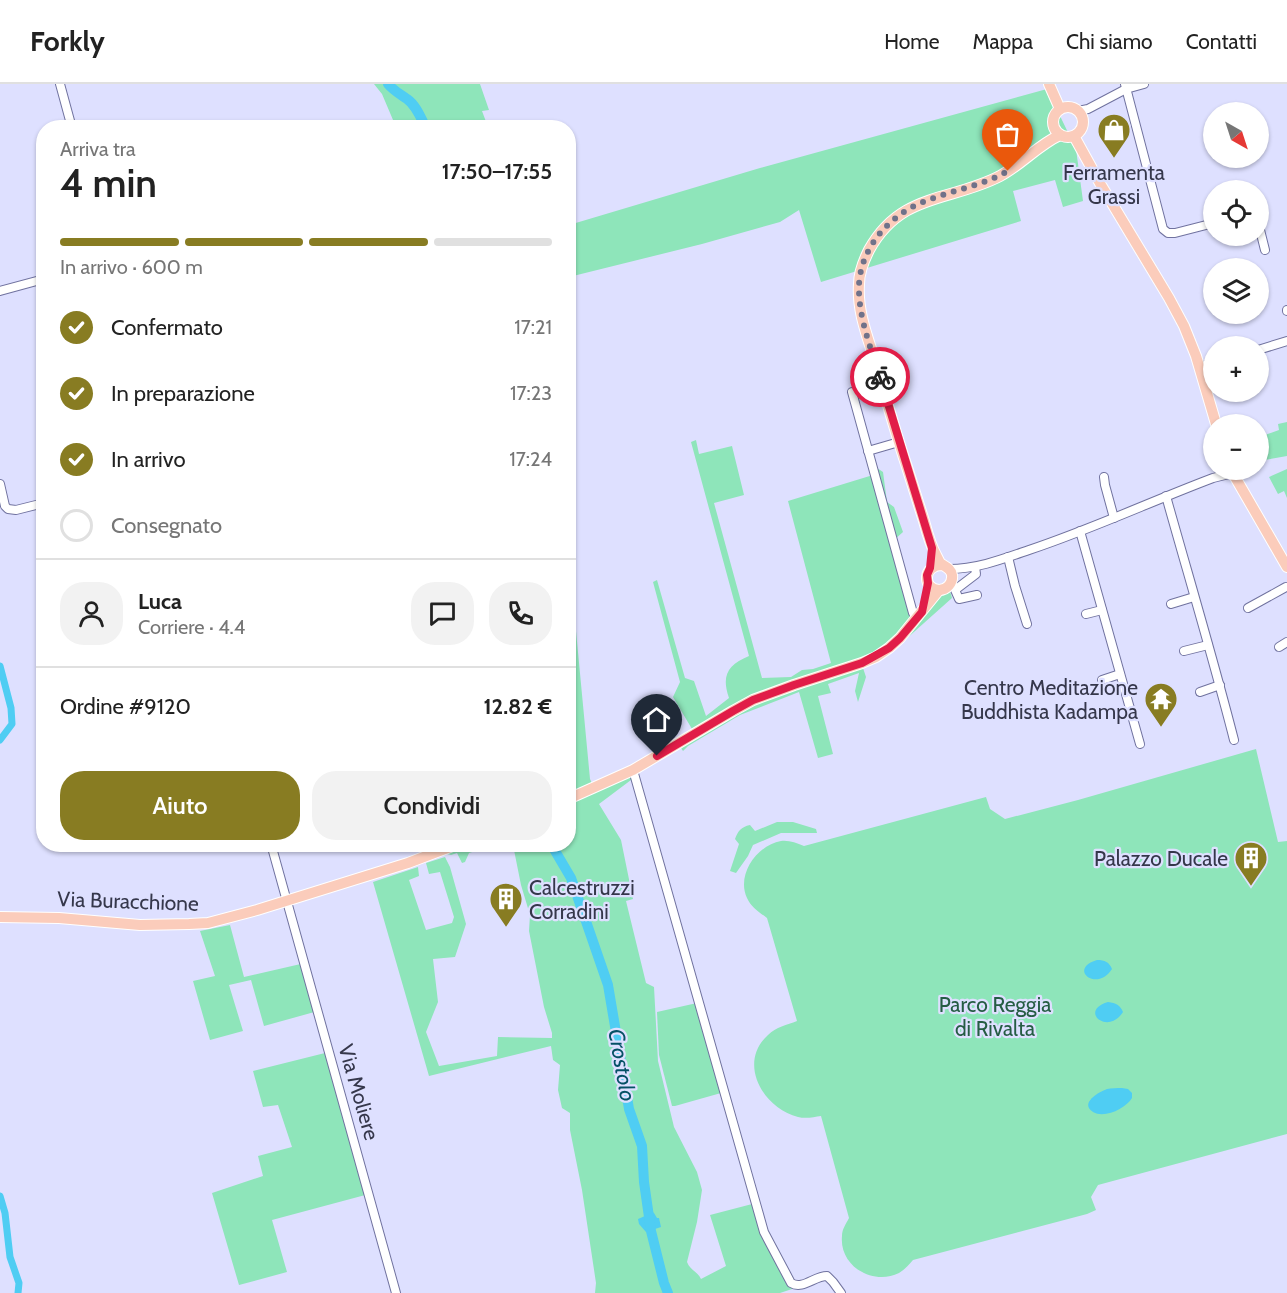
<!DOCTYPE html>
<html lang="it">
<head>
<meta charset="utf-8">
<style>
  :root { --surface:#fff; --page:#f2f2f2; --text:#222; --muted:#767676; --line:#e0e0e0; --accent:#887c22 }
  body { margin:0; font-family:Cabin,sans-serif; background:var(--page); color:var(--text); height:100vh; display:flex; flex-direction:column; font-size:22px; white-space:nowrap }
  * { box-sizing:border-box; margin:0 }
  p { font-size:20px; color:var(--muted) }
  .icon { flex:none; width:33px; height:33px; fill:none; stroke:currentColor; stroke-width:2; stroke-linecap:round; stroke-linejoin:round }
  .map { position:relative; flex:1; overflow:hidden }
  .panel { position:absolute; left:36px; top:36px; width:540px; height:732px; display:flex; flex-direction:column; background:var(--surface); border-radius:24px; box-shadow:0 2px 4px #0004 }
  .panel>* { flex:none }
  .needle { width:39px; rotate:141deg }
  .controls { position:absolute; left:1203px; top:18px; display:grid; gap:12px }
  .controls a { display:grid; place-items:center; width:66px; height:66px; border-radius:50%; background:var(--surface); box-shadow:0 2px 4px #0004; font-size:30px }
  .pin { position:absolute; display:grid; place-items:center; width:51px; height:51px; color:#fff; margin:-62px -26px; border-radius:50% 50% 50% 0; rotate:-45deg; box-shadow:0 0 6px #0007 }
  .pin .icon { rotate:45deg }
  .courier { position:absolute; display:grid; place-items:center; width:60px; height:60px; margin:-30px; border:4px solid #e11d48; border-radius:50%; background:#fff; color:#222; box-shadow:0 2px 8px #0007 }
  .head em { font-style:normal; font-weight:600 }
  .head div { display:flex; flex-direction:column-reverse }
  .head { display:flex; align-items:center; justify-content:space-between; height:102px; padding:0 24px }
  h1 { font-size:39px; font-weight:600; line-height:45px }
  .bar { display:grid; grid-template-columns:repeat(4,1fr); gap:9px 6px; align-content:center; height:72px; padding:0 24px }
  .bar i { height:8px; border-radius:4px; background:var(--line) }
  .bar .selected { background:var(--accent) }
  .bar p { grid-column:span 4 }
  .line { display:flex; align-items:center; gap:15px; padding:0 24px; border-top:2px solid var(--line) }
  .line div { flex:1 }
  .round { display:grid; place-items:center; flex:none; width:63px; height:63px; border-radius:24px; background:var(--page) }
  ol { padding:0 24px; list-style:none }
  li { display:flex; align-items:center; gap:18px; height:66px }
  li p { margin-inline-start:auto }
  li .icon { padding:6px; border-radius:50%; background:var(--accent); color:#fff; stroke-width:4 }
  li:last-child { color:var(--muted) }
  li i { width:33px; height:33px; border:3px solid var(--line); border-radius:50% }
  .primary-button { display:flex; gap:12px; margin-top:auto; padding:12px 24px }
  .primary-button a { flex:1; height:69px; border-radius:24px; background:var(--accent); color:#fff; font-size:24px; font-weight:600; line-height:69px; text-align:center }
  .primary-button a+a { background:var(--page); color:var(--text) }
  header { display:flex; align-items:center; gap:36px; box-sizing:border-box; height:84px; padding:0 30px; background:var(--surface); border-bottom:2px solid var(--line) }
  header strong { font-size:28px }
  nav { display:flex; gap:33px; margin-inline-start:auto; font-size:21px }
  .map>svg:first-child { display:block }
</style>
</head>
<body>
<header>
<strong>Forkly</strong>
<nav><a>Home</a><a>Mappa</a><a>Chi siamo</a><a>Contatti</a></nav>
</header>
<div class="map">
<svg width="1287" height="1209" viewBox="0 0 1287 1209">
  <rect width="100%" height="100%" fill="#dee0ff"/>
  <g fill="#8ee5ba">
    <path d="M374 0H480L489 26 482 27 488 43H396L382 10Z"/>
    <path d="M1047 5 1076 65 1083 117 1063 123 1055 96 1013 107 1021 137 821 198 799 126 780 138 702 160 569 193V141L760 84Z"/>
    <path d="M1287 338V372L1259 377V374L1264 372 1259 353 1279 346 1278 340Z"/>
    <path d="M696 356 699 370 732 362 744 411 714 419 762 594 791 593 802 586 813 585 831 579 788 417 873 391 871 380 883 388 887 418 894 423 903 448 893 457 913 529 931 513 950 507 952 514 896 564 863 584 866 593 858 618 855 607 859 589 828 600 831 609 818 612 833 670 818 674 799 608 740 631 688 662 683 667 675 655 692 645 673 613 680 598 653 498 657 496 685 594 694 597 706 632 729 614C721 591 728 581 749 572L691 358Z"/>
    <path d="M1287 385V414L1284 407 1278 410 1269 393Z"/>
    <path d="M569 473 590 695 594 704 631 692 635 693 599 720 621 756 633 815 626 817 646 899 654 903 658 977 674 1043 697 1088 702 1106 697 1138 687 1178C690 1186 698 1188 701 1195L726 1182 710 1131 756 1119 764 1149 798 1203 780 1209H595L596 1199 582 1106 570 1046V1029L562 1024 558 1006 560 981 553 976 551 962 429 992 373 798 418 783 419 792 409 796 426 846 452 839 454 833 440 788 429 790 426 779 445 773 450 783 466 840 455 873 433 875 438 918 426 948 439 982 497 972 498 953 552 954V949L544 923 529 847 530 831 521 801 513 761 568 760Z"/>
    <path d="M1256 665 1278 758 1287 757V1050L1098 1101 1091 1113 1096 1126 1087 1130 913 1176C909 1181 904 1186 899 1189 873 1202 839 1182 842 1152 842 1145 846 1140 849 1134L821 1032C814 1033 806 1035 798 1033 763 1024 737 979 768 951 776 943 787 941 797 937L767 834C759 828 751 823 747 814 736 791 757 761 781 757 789 756 796 759 804 762L986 713 990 725 1005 735 1078 716Z"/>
    <path d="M777 738H793L816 745 817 749H781L753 761 748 772 736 789 730 787 739 760 735 755C738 747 741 743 750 741L755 747Z"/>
    <path d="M449 761H495L469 769 465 778 462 779 457 769 451 771 440 768Z"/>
    <path d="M230 841 244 893 305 879 318 927 264 942 251 896 229 901 243 947 210 956 193 897 215 892 200 847Z"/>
    <path d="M697 919 721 1009 675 1022H672L659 971 657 928Z"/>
    <path d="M329 968 369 1110 272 1136 287 1188 239 1201 212 1109 263 1092 258 1072 292 1063 278 1021 263 1023 253 987Z"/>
  </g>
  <g fill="#4fcdf3">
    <path d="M1097 876C1105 876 1109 878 1112 885 1097 909 1067 885 1097 876Z"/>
    <path d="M1108 918C1116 919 1120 921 1123 928 1108 952 1078 927 1108 918Z"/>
    <path d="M1122 1004 1128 1005 1132 1009V1014C1126 1024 1105 1035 1093 1028 1079 1019 1099 1008 1107 1005 1111 1004 1117 1004 1122 1004Z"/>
    <path d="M648 1125 654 1129 657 1134H659L661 1143 646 1148 639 1140 638 1135 645 1132Z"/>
  </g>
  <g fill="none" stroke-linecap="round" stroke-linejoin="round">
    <g stroke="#4fcdf3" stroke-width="7">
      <path d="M0 582 11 624 12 640 0 656"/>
      <path d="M0 1112 5 1129 10 1173 19 1199 18 1209"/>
    </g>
    <g stroke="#4fcdf3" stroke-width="10">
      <path d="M388 0C394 7 400 10 407 15 416 21 421 34 426 44"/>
      <path d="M551 760 571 794 608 901 629 1025 642 1062 644 1098 651 1147 664 1199 668 1209"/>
    </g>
    <g stroke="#70729f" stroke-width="10">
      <g id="minor">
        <path d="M60 0 72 44"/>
        <path d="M1125 0 1163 145 1168 149H1175L1214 139"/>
        <path d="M1078 27 1088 25 1126 5 1144 0"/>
        <path d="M1258 138 1265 166"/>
        <path d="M0 207 44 195"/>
        <path d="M1287 226V227"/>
        <path d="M1258 266 1287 257"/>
        <path d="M1199 283 1214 279"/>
        <path d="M852 308 913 529"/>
        <path d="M868 367 899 358"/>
        <path d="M1104 393 1105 401 1114 434"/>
        <path d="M0 400 5 422 8 425 16 426 44 419"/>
        <path d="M1166 412C1189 494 1213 574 1234 656"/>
        <path d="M1080 447 1140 660"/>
        <path d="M1008 473 1015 502 1027 540"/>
        <path d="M975 483 976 490 955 506 959 515 977 511"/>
        <path d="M949 485C977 485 1003 475 1029 466 1092 445 1152 417 1213 394L1233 389"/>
        <path d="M1171 520 1194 513"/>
        <path d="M1248 524 1286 503"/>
        <path d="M1086 530 1102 526"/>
        <path d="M1279 563 1287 558"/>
        <path d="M1184 567 1208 561"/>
        <path d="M1102 596 1120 590"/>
        <path d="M1200 608 1220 601"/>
        <path d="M633 686 764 1148 791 1199C803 1206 814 1192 827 1192L833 1198 841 1209"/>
        <path d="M271 760 396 1209"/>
      </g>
    </g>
    <g stroke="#fff" stroke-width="12">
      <g id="major">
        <path d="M1049 0 1060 25"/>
        <circle cx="1068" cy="38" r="15"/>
        <path d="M1074 52 1101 101 1169 214 1184 242 1196 272 1216 340"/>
        <path d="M1231 386 1287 483"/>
        <path d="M942 481C923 481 922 505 939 506 947 506 953 499 952 491 951 484 945 483 940 479 939 477 937 473 936 471 930 460 927 448 924 437 918 418 912 399 906 380 895 347 886 314 876 280 868 254 857 228 859 200 859 189 864 176 869 166 901 108 950 118 1000 92 1021 81 1038 61 1060 51"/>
        <path d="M568 715 633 686 733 627 753 616 794 601 862 579 876 573 889 564 900 554 939 506"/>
        <path d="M0 833 59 834 140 841 189 840 208 839 257 826 408 779 458 760"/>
      </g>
    </g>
    <use href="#minor" stroke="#fff" stroke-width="8"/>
    <use href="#major" stroke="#fbccbb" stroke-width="10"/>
  </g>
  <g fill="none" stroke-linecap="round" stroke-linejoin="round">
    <path stroke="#70728a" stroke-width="6" stroke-dasharray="0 10.8" d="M880 293C871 265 860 237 859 208 857 167 889 130 926 117 953 106 982 102 1008 87"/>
    <path stroke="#e11d48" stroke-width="8" d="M657 672 733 627 753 616 794 601 862 579 889 564 900 554 922 528 928 499 927 491 930 484 932 464 880 293"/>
  </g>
  <defs>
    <g id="shop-pin" transform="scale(1.725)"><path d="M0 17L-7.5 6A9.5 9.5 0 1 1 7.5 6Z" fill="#887c22" stroke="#dee0ff"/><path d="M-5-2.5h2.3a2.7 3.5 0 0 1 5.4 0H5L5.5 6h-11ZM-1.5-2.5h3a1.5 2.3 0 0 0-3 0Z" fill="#fff"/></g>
    <g id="temple-pin" transform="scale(1.725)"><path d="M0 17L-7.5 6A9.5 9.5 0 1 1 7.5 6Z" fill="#887c22" stroke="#dee0ff"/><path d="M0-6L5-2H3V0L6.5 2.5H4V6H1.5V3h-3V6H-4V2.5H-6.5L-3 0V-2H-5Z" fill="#fff"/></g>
    <g id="building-pin" transform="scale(1.725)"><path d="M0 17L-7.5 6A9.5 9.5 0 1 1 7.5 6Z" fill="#887c22" stroke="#dee0ff"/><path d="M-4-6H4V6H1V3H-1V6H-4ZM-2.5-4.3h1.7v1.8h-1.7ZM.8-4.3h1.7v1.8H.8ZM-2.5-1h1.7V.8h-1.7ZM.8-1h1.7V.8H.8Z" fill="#fff"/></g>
  </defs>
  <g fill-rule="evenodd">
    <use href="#shop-pin" x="1114" y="46"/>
    <use href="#temple-pin" x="1161" y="615"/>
    <use href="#building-pin" x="1251" y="774"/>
    <use href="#building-pin" x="506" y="815"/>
  </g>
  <g text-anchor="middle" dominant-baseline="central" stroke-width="4.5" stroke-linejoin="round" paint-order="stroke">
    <g font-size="21" fill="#35374b" stroke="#dee0ff" text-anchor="end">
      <text x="1114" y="88" text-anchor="middle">Ferramenta<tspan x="1114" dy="24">Grassi</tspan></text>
      <text x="1138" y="603">Centro Meditazione<tspan x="1138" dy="24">Buddhista Kadampa</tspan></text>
      <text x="1228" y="774">Palazzo Ducale</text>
      <text x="529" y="803" text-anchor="start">Calcestruzzi<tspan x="529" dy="24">Corradini</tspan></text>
    </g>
    <g font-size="21" fill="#35374b" stroke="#dee0ff">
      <text transform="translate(128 817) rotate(2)">Via Buracchione</text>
      <text transform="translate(359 1008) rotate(74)">Via Moliere</text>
    </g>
    <g font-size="21" fill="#255d44" stroke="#dee0ff">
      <text x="995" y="920">Parco Reggia<tspan x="995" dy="24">di Rivalta</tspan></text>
    </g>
    <g font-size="22" font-style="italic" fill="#055165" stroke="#dee0ff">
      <text transform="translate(622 981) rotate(80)">Crostolo</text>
    </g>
  </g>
</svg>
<div class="controls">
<a><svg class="needle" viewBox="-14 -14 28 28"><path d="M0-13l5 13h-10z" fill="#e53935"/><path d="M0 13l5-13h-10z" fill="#767676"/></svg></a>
<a><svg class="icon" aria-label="locate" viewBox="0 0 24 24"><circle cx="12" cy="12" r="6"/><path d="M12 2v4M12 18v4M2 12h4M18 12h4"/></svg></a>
<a><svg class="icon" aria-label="layers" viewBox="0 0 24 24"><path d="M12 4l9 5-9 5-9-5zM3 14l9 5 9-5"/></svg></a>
<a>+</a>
<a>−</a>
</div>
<div class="pin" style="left:1008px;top:87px;background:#ea580c"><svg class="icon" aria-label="bag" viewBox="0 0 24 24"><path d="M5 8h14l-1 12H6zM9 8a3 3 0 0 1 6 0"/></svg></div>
<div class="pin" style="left:657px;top:672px;background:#1f2937"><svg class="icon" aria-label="home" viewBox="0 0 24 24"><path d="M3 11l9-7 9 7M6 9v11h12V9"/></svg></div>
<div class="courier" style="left:880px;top:293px"><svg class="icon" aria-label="bike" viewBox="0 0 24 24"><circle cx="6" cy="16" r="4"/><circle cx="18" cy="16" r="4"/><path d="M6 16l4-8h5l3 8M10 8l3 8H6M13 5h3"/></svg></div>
<section class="panel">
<div class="head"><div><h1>4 min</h1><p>Arriva tra</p></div><em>17:50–17:55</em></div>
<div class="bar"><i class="selected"></i><i class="selected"></i><i class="selected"></i><i></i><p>In arrivo · 600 m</p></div>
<ol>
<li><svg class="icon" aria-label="check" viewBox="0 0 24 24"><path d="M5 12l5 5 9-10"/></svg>Confermato<p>17:21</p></li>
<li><svg class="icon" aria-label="check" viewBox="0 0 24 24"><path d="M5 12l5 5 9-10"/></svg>In preparazione<p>17:23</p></li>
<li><svg class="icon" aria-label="check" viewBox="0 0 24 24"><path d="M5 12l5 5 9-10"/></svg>In arrivo<p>17:24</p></li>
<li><i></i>Consegnato</li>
</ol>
<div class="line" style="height:108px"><a class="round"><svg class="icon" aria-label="person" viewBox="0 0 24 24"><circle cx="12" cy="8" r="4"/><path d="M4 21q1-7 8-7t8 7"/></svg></a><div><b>Luca</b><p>Corriere · 4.4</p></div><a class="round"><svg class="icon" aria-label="chat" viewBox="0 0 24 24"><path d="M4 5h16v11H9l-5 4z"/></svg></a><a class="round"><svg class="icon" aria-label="phone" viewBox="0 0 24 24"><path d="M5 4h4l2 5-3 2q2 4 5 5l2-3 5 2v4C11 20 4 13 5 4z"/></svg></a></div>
<div class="line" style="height:78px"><div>Ordine #9120</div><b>12.82 €</b></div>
<div class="primary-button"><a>Aiuto</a><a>Condividi</a></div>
</section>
</div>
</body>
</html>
